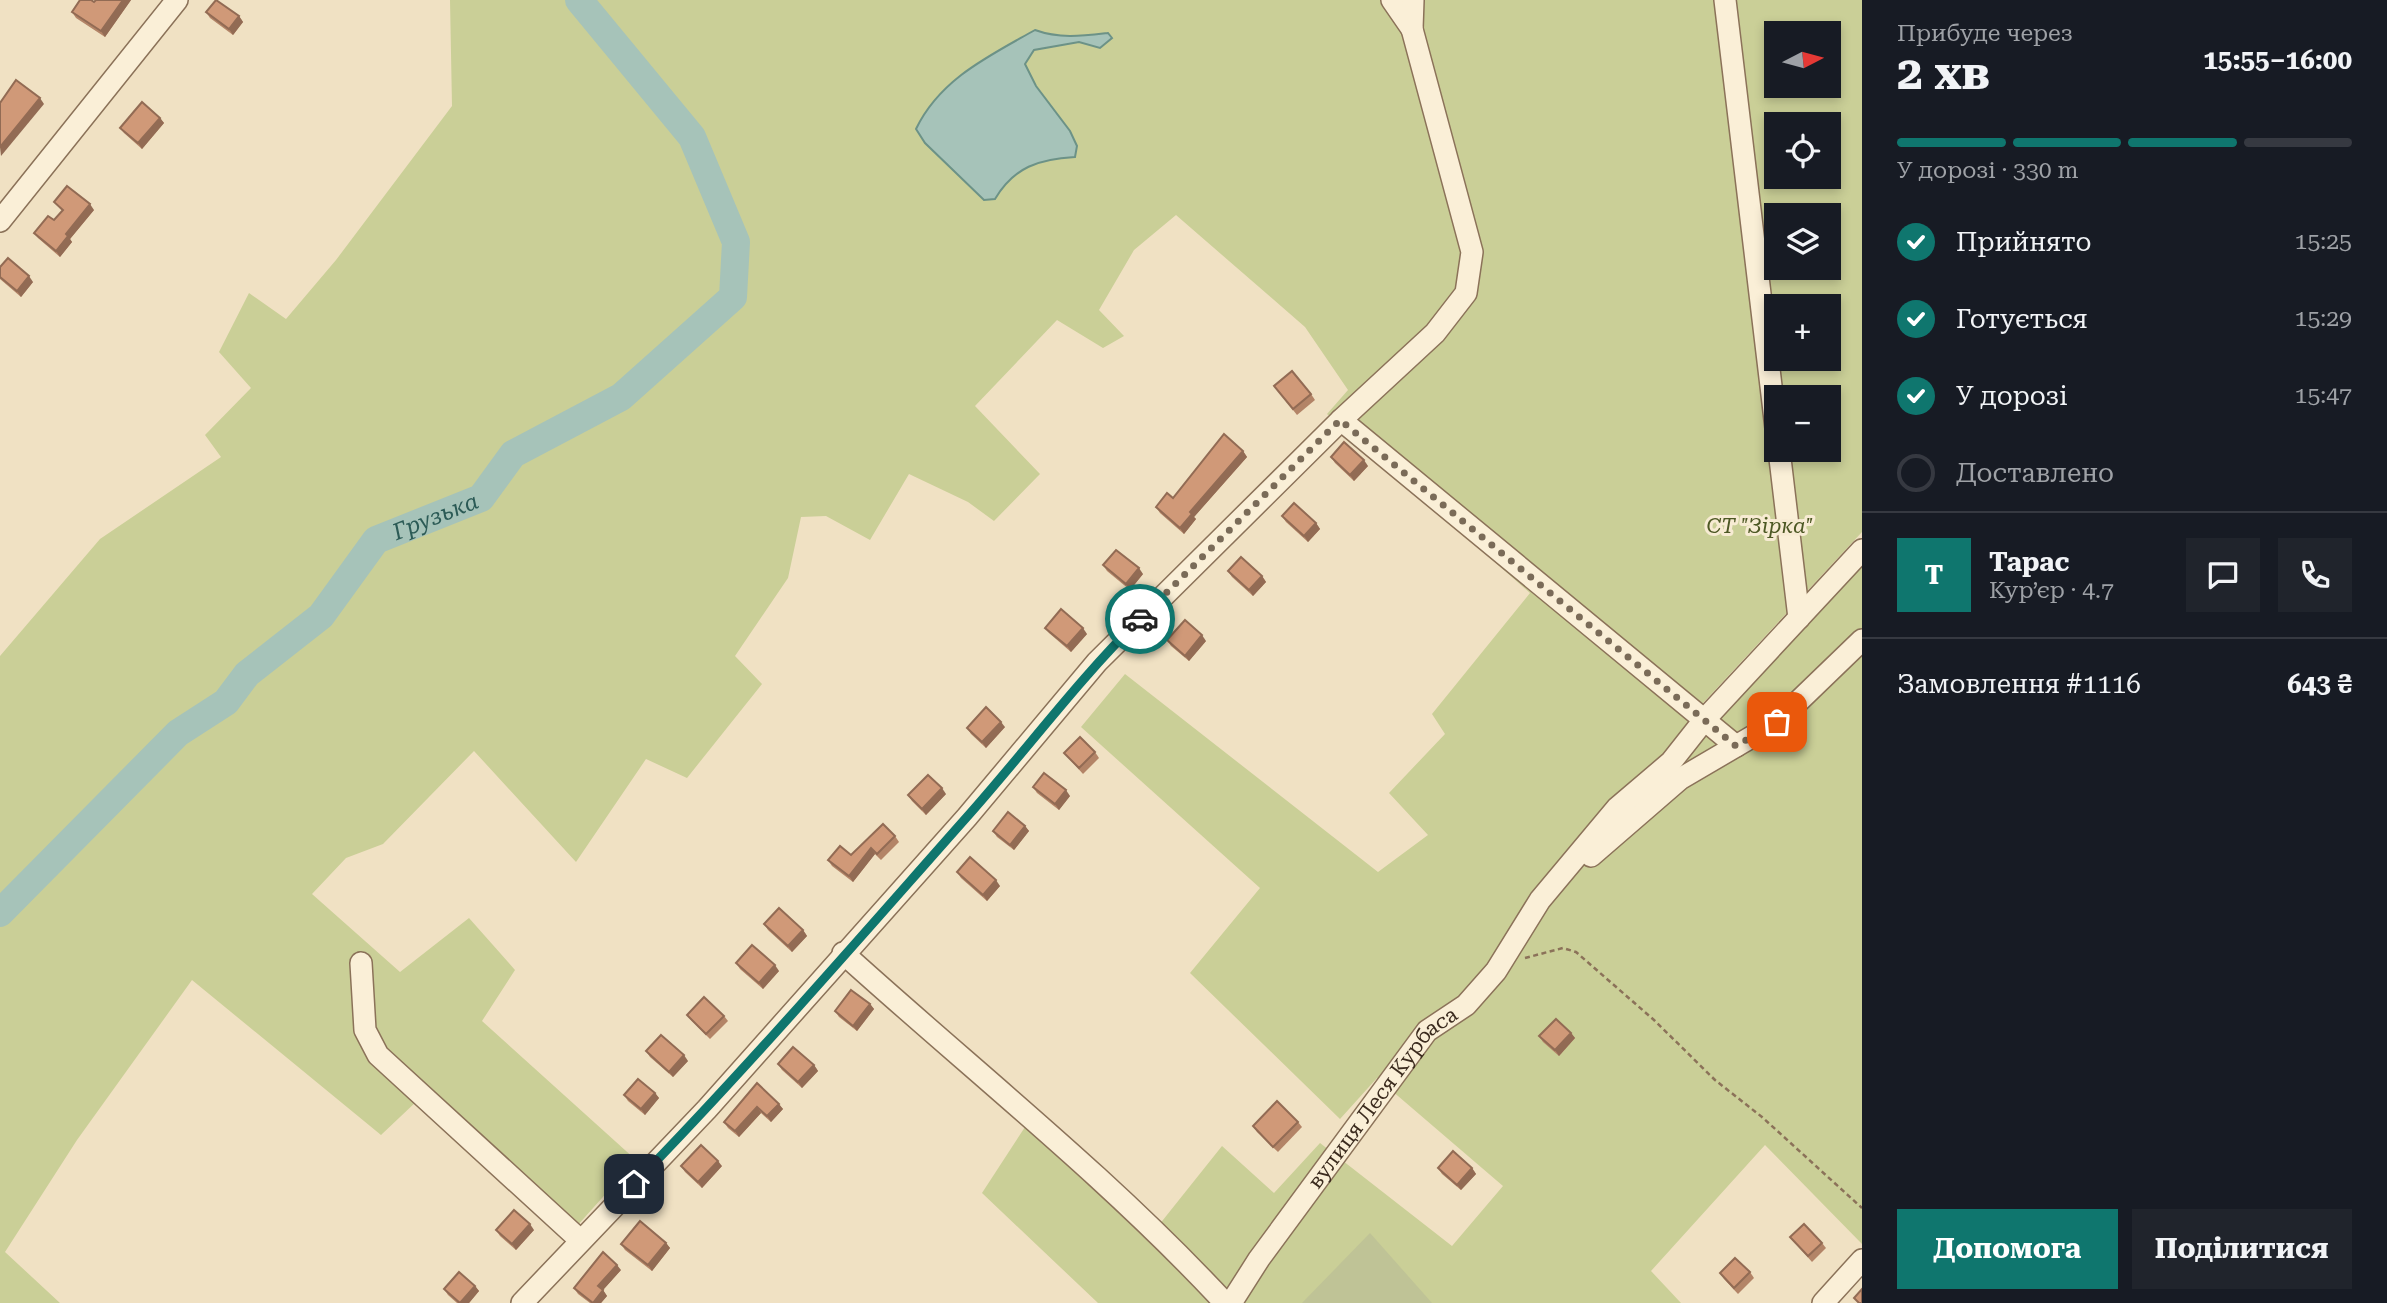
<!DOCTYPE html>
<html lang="uk">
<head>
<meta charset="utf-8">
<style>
  :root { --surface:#171b24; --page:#20242c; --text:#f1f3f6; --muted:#9ea1a6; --line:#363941; --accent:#0f766e }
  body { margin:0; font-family:"Roboto Serif",serif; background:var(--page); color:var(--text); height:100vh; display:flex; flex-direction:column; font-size:26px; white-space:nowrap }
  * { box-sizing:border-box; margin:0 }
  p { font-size:23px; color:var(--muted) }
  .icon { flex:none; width:38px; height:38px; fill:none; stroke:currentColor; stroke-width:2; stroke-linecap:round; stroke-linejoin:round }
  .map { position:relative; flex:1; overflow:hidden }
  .panel { display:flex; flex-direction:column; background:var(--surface); width:525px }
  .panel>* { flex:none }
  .needle { width:46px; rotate:84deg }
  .fabs { position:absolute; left:1764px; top:21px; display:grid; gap:14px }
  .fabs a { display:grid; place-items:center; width:77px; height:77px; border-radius:0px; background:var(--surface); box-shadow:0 4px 10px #0003; font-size:35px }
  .pin { position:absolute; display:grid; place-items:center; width:60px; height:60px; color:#fff; margin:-30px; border-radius:14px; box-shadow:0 4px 10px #0006 }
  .courier { position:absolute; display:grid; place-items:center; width:70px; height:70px; margin:-35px; border:5px solid #0f766e; border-radius:50%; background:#fff; color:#222; box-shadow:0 2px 9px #0007 }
  .summary em { font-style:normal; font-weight:700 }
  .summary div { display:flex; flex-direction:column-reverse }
  .summary { display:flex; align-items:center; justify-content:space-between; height:119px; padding:0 35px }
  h1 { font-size:46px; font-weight:700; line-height:52px }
  .bar { display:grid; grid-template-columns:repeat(4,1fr); gap:10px 7px; align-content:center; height:84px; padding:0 35px }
  .bar i { height:9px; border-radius:5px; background:var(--line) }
  .bar .active { background:var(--accent) }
  .bar p { grid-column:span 4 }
  .line { display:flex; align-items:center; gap:18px; padding:0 35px; border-top:2px solid var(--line) }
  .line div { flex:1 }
  .round { display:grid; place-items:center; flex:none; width:74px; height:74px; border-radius:0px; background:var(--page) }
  ol { padding:0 35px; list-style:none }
  li { display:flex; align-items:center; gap:21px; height:77px }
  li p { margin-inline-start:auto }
  li .icon { padding:7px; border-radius:50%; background:var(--accent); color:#fff; stroke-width:4 }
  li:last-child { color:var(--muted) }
  li i { width:38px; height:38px; border:4px solid var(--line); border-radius:50% }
  .primary-button { display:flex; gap:14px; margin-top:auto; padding:14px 35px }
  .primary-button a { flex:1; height:80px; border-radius:0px; background:var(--accent); color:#fff; font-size:28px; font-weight:700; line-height:80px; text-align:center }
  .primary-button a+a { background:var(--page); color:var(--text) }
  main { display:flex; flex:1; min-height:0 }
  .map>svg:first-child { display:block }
</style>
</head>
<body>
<main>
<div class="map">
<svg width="1862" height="1303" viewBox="0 0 1862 1303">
  <rect width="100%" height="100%" fill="#f0e1c3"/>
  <path fill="#cacf97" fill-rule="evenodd" d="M450 0H1862V532L1703 703 1716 716 1862 559V1244L1765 1145 1651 1271 1681 1303H1098L982 1193 1027 1124 1147 1240 1222 1146 1274 1193 1320 1143 1452 1246 1503 1186 1377 1078 1340 1119 1190 973 1260 888 1081 727 1125 674 1378 872 1428 835 1389 793 1445 734 1432 714 1530 593 1327 414 1348 390 1305 327 1176 215 1134 250 1099 310 1124 336 1103 348 1057 320 975 406 1040 474 994 521 968 502 909 474 870 540 826 516 801 517 788 578 735 656 762 684 687 778 646 759 576 862 474 751 383 844 346 858 312 894 400 972 469 918 515 970 482 1021 636 1160 568 1236 418 1100 381 1135 192 980 77 1140 5 1252 60 1303H0V656L100 539 221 457 205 435 251 388 219 352 249 293 286 319 336 260 452 106ZM1776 33H1829V86H1776ZM1776 124H1829V177H1776ZM1776 215H1829V268H1776ZM1776 306H1829V359H1776ZM1776 397H1829V450H1776Z"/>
  <path fill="#bfc396" d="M1370 1233 1432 1303H1302Z"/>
  <path fill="#a6c3b9" stroke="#6c9287" stroke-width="2" d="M1035 30C1060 39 1082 36 1108 33L1112 38 1100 48 1079 42 1034 50 1025 64 1036 86 1070 131 1077 146 1075 157C1039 159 1014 167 995 199L984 200 925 143 916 129C940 79 989 56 1035 30Z"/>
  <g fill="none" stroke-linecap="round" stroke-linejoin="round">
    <path stroke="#a6c3b9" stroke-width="28" id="s1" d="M0 913 178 733 226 702 247 674 321 616 376 540 481 498 513 454 621 397 733 297 736 242 692 137 579 0"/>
    <g stroke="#8b7259" stroke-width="24">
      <g id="minor">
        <path d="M1392 0 1412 29"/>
        <path d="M1725 0 1776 428"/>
        <path d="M0 221 177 0"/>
        <path d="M1341 420 1736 746"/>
        <path d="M1779 450 1799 618"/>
        <path d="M1591 856 1680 779 1777 722 1862 640"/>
        <path d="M843 953C971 1069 1107 1176 1225 1303"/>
        <path d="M361 963 365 1030 378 1055 580 1240"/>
        <path d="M522 1303 707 1109 967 817 1097 662 1341 420 1435 333 1466 293 1472 252 1412 29 1413 0"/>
        <path id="s2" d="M1231 1303 1259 1259 1427 1031 1466 1005 1496 971 1540 900 1617 808 1671 762 1705 719 1862 550"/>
        <path d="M1823 1303 1862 1260"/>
      </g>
    </g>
    <path stroke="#8b7259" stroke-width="2.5" stroke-dasharray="5 3.5" stroke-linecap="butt" d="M1525 958 1563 948 1576 952 1654 1020 1715 1080 1762 1117 1862 1208"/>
    <use href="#minor" stroke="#faefd7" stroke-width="21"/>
  </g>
  <g fill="#b38467">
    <path d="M96 0H131L105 37 76 18 72 12 94 2Z"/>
    <path d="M206 12 239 16 243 22 233 35 210 18Z"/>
    <path d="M160 118 164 123 142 149 124 133 120 128Z"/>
    <path d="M54 202 94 210 70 239 72 242 60 257 38 238 34 233 54 220 62 211Z"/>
    <path d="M0 277 33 282 21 297 0 279Z"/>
    <path d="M1274 386 1311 394 1315 400 1297 415Z"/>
    <path d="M1243 451 1247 457 1194 517 1196 519 1184 534 1160 513 1156 507 1173 498Z"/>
    <path d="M1331 457 1368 466 1354 481 1335 463Z"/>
    <path d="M1282 516 1316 523 1320 529 1308 542 1286 522Z"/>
    <path d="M1103 565 1143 574 1130 590 1107 571Z"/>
    <path d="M1228 571 1262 576 1266 582 1253 596 1232 577Z"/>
    <path d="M1045 628 1087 634 1071 652 1049 633Z"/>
    <path d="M1167 640 1206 641 1189 661 1171 646Z"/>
    <path d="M1005 727 986 748 971 734 967 728Z"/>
    <path d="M1095 752 1099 758 1083 774 1064 753Z"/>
    <path d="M1033 787 1070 796 1059 810 1037 793Z"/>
    <path d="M946 794 926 815 912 801 908 795Z"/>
    <path d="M1025 826 1029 831 1014 850 997 837 993 831Z"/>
    <path d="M895 836 899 842 881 860 875 854 853 882 832 866 828 860 851 855Z"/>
    <path d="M957 872 1000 886 987 901 961 878Z"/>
    <path d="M764 924 803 930 807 936 792 952 768 930Z"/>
    <path d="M736 963 779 971 763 989 740 969Z"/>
    <path d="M870 1004 874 1009 857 1031 839 1017 835 1011Z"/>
    <path d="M687 1015 724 1016 728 1021 710 1039 691 1020Z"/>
    <path d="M1571 1033 1575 1038 1559 1056 1543 1042 1539 1036Z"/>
    <path d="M646 1051 688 1061 673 1077 650 1057Z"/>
    <path d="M778 1064 814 1065 818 1071 802 1088 782 1070Z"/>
    <path d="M757 1083 783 1109 771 1122 761 1113 739 1137 728 1128 724 1122Z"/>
    <path d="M655 1093 659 1098 645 1115 628 1101 624 1095Z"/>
    <path d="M1298 1122 1302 1127 1278 1152 1257 1132 1253 1126Z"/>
    <path d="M681 1166H722L702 1188 685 1172Z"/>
    <path d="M1438 1168H1472L1476 1174 1461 1190 1442 1174Z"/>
    <path d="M496 1230H534L516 1250 500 1236Z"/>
    <path d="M1790 1237 1822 1243 1826 1248 1812 1262Z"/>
    <path d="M666 1243 670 1248 652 1271 625 1250 621 1244Z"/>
    <path d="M621 1270 603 1290 607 1296 601 1303H590L578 1294 574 1288Z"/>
    <path d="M1750 1272 1754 1278 1738 1294 1724 1279 1720 1273Z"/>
    <path d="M475 1286 479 1291 469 1303H457L448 1295 444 1289Z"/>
  </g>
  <g fill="#926b54">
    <path d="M123 0H131L105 37 101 31Z"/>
    <path d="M239 16 243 22 233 35 229 29Z"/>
    <path d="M40 98 44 104 1 156 0 147Z"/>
    <path d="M160 118 164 123 142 149 138 143Z"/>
    <path d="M90 204 94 210 70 239 72 242 60 257 56 251 66 234Z"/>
    <path d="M29 276 33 282 21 297 17 291Z"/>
    <path d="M1243 451 1247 457 1194 517 1196 519 1184 534 1180 528 1190 512Z"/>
    <path d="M1364 460 1368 466 1354 481 1350 475Z"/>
    <path d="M1316 523 1320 529 1308 542 1304 536Z"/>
    <path d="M1139 568 1143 574 1130 590 1126 584Z"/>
    <path d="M1262 576 1266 582 1253 596 1249 590Z"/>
    <path d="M1083 628 1087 634 1071 652 1067 646Z"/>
    <path d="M1202 635 1206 641 1189 661 1185 656Z"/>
    <path d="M1001 722 1005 727 986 748 982 742Z"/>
    <path d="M942 788 946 794 926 815 922 809Z"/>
    <path d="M1066 790 1070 796 1059 810 1055 804Z"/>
    <path d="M1025 826 1029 831 1014 850 1010 845Z"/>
    <path d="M871 848 875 854 853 882 849 876Z"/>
    <path d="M996 880 1000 886 987 901 983 895Z"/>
    <path d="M803 930 807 936 792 952 788 946Z"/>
    <path d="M775 965 779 971 763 989 759 983Z"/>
    <path d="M870 1004 874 1009 857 1031 853 1026Z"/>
    <path d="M1571 1033 1575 1038 1559 1056 1555 1050Z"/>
    <path d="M684 1055 688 1061 673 1077 669 1072Z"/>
    <path d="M814 1065 818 1071 802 1088 798 1082Z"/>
    <path d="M655 1093 659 1098 645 1115 641 1109Z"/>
    <path d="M779 1104 783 1109 771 1122 767 1116Z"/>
    <path d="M757 1107 761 1113 739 1137 735 1131Z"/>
    <path d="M718 1161 722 1166 702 1188 698 1182Z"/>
    <path d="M1472 1168 1476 1174 1461 1190 1457 1185Z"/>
    <path d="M530 1224 534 1230 516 1250 512 1244Z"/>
    <path d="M666 1243 670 1248 652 1271 648 1265Z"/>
    <path d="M617 1265 621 1270 603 1290 607 1296 601 1303H593L598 1286Z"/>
    <path d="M475 1286 479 1291 469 1303H460Z"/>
  </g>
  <g fill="#d09978" stroke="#926b54" stroke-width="2">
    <path d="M80 0H91L94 2 96 0H123L101 31 72 12Z"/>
    <path d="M216 0 239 16 229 29 206 12Z"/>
    <path d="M16 80 40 98 0 147V103Z"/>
    <path d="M142 102 160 118 138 143 120 128Z"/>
    <path d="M67 186 90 204 66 234 68 236 56 251 34 233 48 216 54 220 63 210 54 202Z"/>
    <path d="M8 258 29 276 17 291 0 277V267Z"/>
    <path d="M1292 371 1311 394 1293 409 1274 386Z"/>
    <path d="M1224 434 1243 451 1190 512 1192 514 1180 528 1156 507 1167 493 1173 498Z"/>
    <path d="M1344 442 1364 460 1350 475 1331 457Z"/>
    <path d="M1294 503 1316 523 1304 536 1282 516Z"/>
    <path d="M1116 550 1139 568 1126 584 1103 565Z"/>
    <path d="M1241 557 1262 576 1249 590 1228 571Z"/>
    <path d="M1061 609 1083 628 1067 646 1045 628Z"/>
    <path d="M1185 620 1202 635 1185 656 1167 640Z"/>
    <path d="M986 707 1001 722 982 742 967 728Z"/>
    <path d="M1080 737 1095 752 1079 768 1064 753Z"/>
    <path d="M1044 773 1066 790 1055 804 1033 787Z"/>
    <path d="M928 775 942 788 922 809 908 795Z"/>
    <path d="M1008 812 1025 826 1010 845 993 831Z"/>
    <path d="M883 824 895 836 877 854 871 848 849 876 828 860 840 846 851 855Z"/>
    <path d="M970 857 996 880 983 895 957 872Z"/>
    <path d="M779 908 803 930 788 946 764 924Z"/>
    <path d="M752 945 775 965 759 983 736 963Z"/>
    <path d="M851 990 870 1004 853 1026 835 1011Z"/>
    <path d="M704 997 724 1016 706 1034 687 1015Z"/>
    <path d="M1556 1019 1571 1033 1555 1050 1539 1036Z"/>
    <path d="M661 1035 684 1055 669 1072 646 1051Z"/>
    <path d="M793 1047 814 1065 798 1082 778 1064Z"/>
    <path d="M638 1079 655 1093 641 1109 624 1095Z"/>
    <path d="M757 1083 779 1104 767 1116 757 1107 735 1131 724 1122Z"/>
    <path d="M1277 1101 1298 1122 1273 1147 1253 1126Z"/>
    <path d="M701 1145 718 1161 698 1182 681 1166Z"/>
    <path d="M1453 1151 1472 1168 1457 1185 1438 1168Z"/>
    <path d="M514 1210 530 1224 512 1244 496 1230Z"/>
    <path d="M640 1221 666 1243 648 1265 621 1244Z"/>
    <path d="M1804 1224 1822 1243 1808 1256 1790 1237Z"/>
    <path d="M603 1252 617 1265 598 1286 603 1290 593 1303 574 1288Z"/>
    <path d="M1735 1258 1750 1272 1734 1288 1720 1273Z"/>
    <path d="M459 1272 475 1286 460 1303 444 1289Z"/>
    <path d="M1862 1289V1303H1859L1854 1298Z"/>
  </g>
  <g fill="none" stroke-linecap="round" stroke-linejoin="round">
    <path stroke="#7a6b58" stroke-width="7" stroke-dasharray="0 12.6" d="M1140 619 1340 420 1736 746 1777 722"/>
    <path stroke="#0f766e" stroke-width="9" d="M634 1184C749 1066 857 941 966 818 1025 752 1077 681 1140 619"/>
  </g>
  <g text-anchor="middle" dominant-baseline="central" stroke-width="6" stroke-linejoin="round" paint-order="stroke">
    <g font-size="21" font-style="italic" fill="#4d5824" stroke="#f7ebd3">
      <text x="1760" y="526">СТ "Зірка"</text>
    </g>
    <g font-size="21" fill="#3b2b1e" stroke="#f7ebd3">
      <text stroke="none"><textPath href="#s2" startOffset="256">вулиця Леся Курбаса</textPath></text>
    </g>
    <g font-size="23" font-style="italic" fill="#2c5b56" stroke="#f7ebd3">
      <text stroke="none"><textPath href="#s1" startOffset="597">Грузька</textPath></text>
    </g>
  </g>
</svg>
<div class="fabs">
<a><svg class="needle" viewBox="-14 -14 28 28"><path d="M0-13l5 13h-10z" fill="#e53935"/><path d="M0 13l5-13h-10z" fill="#9ea1a6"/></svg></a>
<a><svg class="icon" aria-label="locate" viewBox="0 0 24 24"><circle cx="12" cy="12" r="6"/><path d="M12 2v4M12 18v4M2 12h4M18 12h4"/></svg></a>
<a><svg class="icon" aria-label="layers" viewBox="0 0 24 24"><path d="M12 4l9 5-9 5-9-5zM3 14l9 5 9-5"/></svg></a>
<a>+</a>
<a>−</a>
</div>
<div class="pin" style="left:1777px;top:722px;background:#ea580c"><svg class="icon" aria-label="bag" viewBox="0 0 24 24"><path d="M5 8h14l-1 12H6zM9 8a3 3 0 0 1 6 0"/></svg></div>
<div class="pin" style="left:634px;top:1184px;background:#1f2937"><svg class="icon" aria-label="home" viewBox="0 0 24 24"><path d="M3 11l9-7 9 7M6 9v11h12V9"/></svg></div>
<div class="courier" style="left:1140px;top:619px"><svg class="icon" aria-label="car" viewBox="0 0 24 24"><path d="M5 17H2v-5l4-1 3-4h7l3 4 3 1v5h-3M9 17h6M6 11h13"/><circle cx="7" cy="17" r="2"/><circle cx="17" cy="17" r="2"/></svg></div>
</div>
<section class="panel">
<div class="summary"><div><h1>2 хв</h1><p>Прибуде через</p></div><em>15:55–16:00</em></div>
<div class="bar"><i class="active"></i><i class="active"></i><i class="active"></i><i></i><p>У дорозі · 330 m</p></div>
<ol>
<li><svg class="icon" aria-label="check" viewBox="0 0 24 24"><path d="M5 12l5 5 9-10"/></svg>Прийнято<p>15:25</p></li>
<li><svg class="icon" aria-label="check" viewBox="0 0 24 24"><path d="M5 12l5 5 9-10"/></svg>Готується<p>15:29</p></li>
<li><svg class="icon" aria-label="check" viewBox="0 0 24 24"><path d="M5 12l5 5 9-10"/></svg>У дорозі<p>15:47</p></li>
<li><i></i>Доставлено</li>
</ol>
<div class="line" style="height:126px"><b class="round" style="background:var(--accent);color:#fff">Т</b><div><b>Тарас</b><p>Кур’єр · 4.7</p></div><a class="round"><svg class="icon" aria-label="chat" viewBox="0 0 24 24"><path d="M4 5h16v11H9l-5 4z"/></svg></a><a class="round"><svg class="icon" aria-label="phone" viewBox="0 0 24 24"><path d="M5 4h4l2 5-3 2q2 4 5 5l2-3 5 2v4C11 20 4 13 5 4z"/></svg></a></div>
<div class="line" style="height:91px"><div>Замовлення #1116</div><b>643 ₴</b></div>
<div class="primary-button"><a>Допомога</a><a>Поділитися</a></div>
</section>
</main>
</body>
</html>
